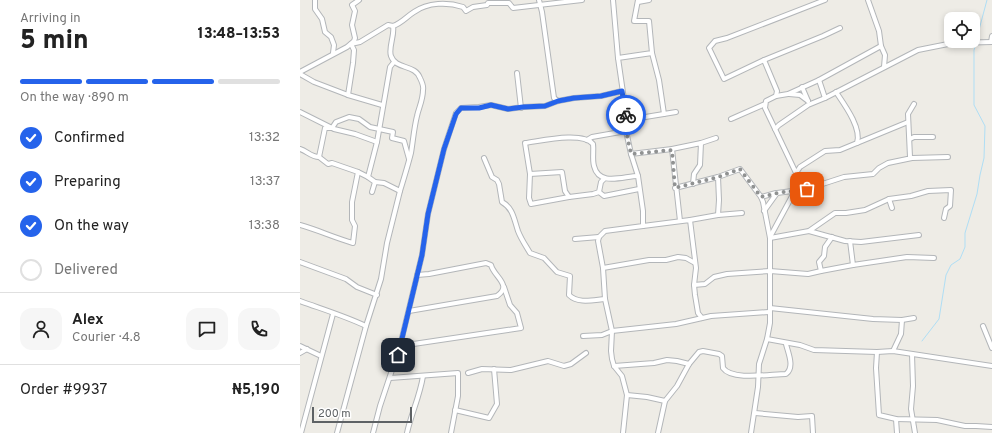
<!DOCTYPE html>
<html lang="en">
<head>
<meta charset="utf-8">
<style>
  :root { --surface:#fff; --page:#f6f6f6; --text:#222; --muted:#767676; --line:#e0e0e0; --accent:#2563eb }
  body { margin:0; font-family:Overpass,sans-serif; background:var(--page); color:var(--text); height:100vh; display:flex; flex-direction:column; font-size:15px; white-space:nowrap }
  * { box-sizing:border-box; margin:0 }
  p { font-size:13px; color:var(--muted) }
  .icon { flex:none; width:22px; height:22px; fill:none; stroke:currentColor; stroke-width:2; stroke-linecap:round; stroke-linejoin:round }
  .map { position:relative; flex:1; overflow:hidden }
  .details { display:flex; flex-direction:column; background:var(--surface); width:300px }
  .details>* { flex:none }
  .tools { position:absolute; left:644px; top:12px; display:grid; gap:8px }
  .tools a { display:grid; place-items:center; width:36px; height:36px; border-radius:8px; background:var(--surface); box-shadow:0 2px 6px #0003; font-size:20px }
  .scale { position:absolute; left:12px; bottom:10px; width:100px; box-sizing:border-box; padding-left:4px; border:2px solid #5e6265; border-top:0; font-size:11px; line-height:14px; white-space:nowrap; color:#5e6265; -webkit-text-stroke:3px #fff; paint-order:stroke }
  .pin { position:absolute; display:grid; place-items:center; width:34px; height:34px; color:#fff; margin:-17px; border-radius:8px; box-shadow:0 2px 6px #0006 }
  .courier { position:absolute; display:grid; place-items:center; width:40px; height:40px; margin:-20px; border:3px solid #2563eb; border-radius:50%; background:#fff; color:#222; box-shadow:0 1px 5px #0007 }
  .headline em { font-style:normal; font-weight:800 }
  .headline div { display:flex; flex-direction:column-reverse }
  .headline { display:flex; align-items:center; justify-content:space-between; height:68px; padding:0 20px }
  h1 { font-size:26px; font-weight:800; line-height:30px }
  .bar { display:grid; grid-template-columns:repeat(4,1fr); gap:6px 4px; align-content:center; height:48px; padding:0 20px }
  .bar i { height:5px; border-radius:3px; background:var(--line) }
  .bar .on { background:var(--accent) }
  .bar p { grid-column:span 4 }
  .line { display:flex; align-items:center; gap:10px; padding:0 20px; border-top:1px solid var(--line) }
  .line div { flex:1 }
  .round { display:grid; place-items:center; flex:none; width:42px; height:42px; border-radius:12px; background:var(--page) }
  ol { padding:0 20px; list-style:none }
  li { display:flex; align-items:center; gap:12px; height:44px }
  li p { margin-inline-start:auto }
  li .icon { padding:4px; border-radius:50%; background:var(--accent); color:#fff; stroke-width:4 }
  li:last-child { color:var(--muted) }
  li i { width:22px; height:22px; border:2px solid var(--line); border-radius:50% }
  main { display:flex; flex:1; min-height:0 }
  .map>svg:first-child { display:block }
</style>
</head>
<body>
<main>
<section class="details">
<div class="headline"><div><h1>5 min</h1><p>Arriving in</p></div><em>13:48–13:53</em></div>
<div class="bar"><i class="on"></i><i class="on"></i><i class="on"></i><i></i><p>On the way · 890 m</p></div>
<ol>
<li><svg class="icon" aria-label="check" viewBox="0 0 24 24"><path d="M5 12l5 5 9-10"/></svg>Confirmed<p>13:32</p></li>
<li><svg class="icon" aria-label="check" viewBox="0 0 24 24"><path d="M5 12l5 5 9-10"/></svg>Preparing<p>13:37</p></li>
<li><svg class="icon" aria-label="check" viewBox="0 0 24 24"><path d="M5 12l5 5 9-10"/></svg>On the way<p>13:38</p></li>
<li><i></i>Delivered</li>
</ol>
<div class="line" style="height:72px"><a class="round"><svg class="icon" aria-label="person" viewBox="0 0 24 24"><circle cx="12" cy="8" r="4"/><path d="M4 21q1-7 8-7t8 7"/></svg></a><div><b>Alex</b><p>Courier · 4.8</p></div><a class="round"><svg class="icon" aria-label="chat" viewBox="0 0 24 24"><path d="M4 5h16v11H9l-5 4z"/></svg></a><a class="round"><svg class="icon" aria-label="phone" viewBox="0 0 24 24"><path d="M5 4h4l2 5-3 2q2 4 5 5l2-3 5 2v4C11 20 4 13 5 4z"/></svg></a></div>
<div class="line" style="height:52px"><div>Order #9937</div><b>₦5,190</b></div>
</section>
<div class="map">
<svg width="692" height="433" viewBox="0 0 692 433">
  <rect width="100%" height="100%" fill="#eeece6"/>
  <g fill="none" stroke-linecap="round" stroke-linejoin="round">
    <g stroke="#afdef5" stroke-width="1">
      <path d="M676 41 687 0"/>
      <path d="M622 341 639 319 646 275 651 265 660 259 665 247V233L677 194 680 175 684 158 685 126 674 105V50L676 44"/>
    </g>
    <g stroke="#b3b6b9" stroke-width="6">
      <g id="street">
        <path d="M15 0V9L22 19 25 32 31 37 34 45 33 53"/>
        <path d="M239 0 242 12 254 98 258 101"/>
        <path d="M313 0 318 58"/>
        <path d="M525 0 427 38 415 41 409 48 424 79 464 60 523 36 540 28"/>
        <path d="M568 0 579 31 581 46 585 55 584 67"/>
        <path d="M338 2 349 0"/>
        <path d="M93 26C102 23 106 17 114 12 128 2 148 2 163 7L166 11 173 7 187 5 188 3H209L213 8 282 0"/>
        <path d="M691 42 692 36"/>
        <path d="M352 53 359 80 364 114"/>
        <path d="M464 60 477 91 476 96 466 101 465 108 496 173 497 187 470 237"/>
        <path d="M0 72V74L14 82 48 95 53 63 54 50 51 44 60 42 88 25 93 26C95 35 88 48 91 56 96 70 115 64 120 78 122 82 124 86 123 90 123 100 119 107 117 116 114 128 113 141 111 153 108 165 104 178 100 191L84 183 75 182"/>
        <path d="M0 72 47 47 54 41 55 38 52 25 55 11 52 5 59 0"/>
        <path d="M217 73 221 108"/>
        <path d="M519 80 525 98"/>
        <path d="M502 87 508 101"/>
        <path d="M489 94 500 95 508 101"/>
        <path d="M48 95 82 105"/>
        <path d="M476 96 488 94 519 80 581 46"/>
        <path d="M0 112 34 129 55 134 77 142"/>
        <path d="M431 119 465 104"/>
        <path d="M327 120 376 112"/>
        <path d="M32 128 36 122 49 117 59 119 70 127 93 132 92 138 104 141 109 159"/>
        <path d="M475 129 479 125 508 105 525 98 618 50 653 43 692 42"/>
        <path d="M610 139 614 137H633"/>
        <path d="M287 140 292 137 326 131"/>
        <path d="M401 143 416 138"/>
        <path d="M557 143 608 122"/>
        <path d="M0 149C7 151 11 157 19 157L25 128H32"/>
        <path d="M372 149 380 221"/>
        <path d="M331 154 372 149 401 143 400 165 394 174 393 184"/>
        <path d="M184 158 192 177 197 180 199 184 202 202C213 208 214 219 218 231 221 239 226 246 230 253L244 258 257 272 270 276 269 295C278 304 293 300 305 299"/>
        <path d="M612 158 648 157"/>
        <path d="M58 172 68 177"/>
        <path d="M496 173 500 167 525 151 540 150 557 143C562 128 544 104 536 92"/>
        <path d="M230 174 229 198 231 204 269 197"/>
        <path d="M418 177 419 200 418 215"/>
        <path d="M304 179 301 182 299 192 293 194 269 197 265 191 262 172 230 174 225 143C241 141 282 131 293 144 294 151 292 159 294 166 299 187 324 176 338 176"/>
        <path d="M375 188 418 177 440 169 461 197 463 202 470 238V323L467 339 459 364 458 387 451 433"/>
        <path d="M72 192 75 182 68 177 77 142 90 67 94 62"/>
        <path d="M299 192 304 196 339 189"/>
        <path d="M461 197 476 193"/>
        <path d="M589 199 592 208"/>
        <path d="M464 211 477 193 507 189 544 177 573 174 579 168 588 163 612 158 610 157 608 114 614 104"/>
        <path d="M390 220 418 215 442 213"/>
        <path d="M0 225C18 230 35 238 53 243L55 226 52 220V202L58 172 32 163 28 164 19 157"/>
        <path d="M343 226 390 220 396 268 394 285 395 295 398 313 402 318"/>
        <path d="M509 231 545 241 561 242 619 235"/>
        <path d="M532 237 525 247 524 256 519 262 521 271 553 265"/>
        <path d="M470 238 509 231 535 213H546L565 210 589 199 611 196 628 191 651 190 650 206 646 209 644 218"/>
        <path d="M275 239 299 237"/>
        <path d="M550 241 553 265 607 257 634 258"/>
        <path d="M0 262 46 279 57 287 77 295"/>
        <path d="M303 268 349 260H366L378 257 386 258 395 263"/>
        <path d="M394 285 405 284 414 277 427 274 470 271 508 274 521 271"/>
        <path d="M0 301C22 309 45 316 66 326"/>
        <path d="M470 308 573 319 602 320 614 318"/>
        <path d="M109 311 197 296C213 285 194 277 191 265L186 263 129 274 117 275"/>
        <path d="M683 326 692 348"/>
        <path d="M283 336 302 335 312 331 376 324 411 316 469 312"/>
        <path d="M467 339 500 345 514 350 577 352 593 351 692 366"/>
        <path d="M0 346 21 356"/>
        <path d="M100 346 221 328 217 313 210 305 204 287"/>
        <path d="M593 351 601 334 602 320"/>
        <path d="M577 352 576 368 579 415 596 419 637 420 665 426H676L692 427"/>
        <path d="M0 353 7 349"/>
        <path d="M612 354 613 386 611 409 615 433"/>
        <path d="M314 366 354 363 367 360 377 361 389 364"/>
        <path d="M168 373 182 369 211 370 248 361 264 366 271 364 286 353"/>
        <path d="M90 378 158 373V396L151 433"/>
        <path d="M327 395 347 397 365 401"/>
        <path d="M155 410 189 418 197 404 194 369"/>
        <path d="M455 413 498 417 512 416 513 433"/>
        <path d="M596 419 597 433"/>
        <path d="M1 433 33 314"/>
        <path d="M37 433 66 326 81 279 87 243 100 191"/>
        <path d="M73 433 80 406 100 346 122 255 128 214 144 149 156 113 161 108 179 107 191 105 208 109 223 107 245 106 258 101 274 98 301 96 322 91"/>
        <path d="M107 433C111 414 120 396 123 376"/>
        <path d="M323 433 327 395 322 376 314 366 312 359 311 351 312 331 305 299 303 268 298 241 299 237 305 231 343 226V211L338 176 331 154 326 131 327 120 318 58 352 53 349 21H334L338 0"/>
        <path d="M358 433 365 401 377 386 389 364 399 352 403 351 419 354 422 356 423 368C432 381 471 374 486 374 495 367 488 353 486 344"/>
      </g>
    </g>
    <use href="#street" stroke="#fff" stroke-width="4"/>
  </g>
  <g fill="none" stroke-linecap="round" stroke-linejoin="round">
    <path stroke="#909292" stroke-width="4" stroke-dasharray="0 7.2" d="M326 115V131L331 154 372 150 375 188 418 177 440 169 461 197 477 193 507 189"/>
    <path stroke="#2563eb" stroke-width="5" d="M98 355 122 255 128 214 144 149 156 114 161 108H179L191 105 208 109 223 107 245 106 258 101 274 98 301 96 322 91 326 115"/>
  </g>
</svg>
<div class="tools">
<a><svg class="icon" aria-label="locate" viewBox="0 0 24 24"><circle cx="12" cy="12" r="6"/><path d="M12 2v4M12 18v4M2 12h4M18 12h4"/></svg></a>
</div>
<div class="scale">200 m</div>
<div class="pin" style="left:507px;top:189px;background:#ea580c"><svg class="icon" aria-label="bag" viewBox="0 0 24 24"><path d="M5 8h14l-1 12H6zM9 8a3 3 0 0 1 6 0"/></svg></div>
<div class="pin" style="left:98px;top:355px;background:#1f2937"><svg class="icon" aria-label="home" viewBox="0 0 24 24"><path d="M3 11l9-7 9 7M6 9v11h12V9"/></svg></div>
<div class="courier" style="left:326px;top:115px"><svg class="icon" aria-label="bike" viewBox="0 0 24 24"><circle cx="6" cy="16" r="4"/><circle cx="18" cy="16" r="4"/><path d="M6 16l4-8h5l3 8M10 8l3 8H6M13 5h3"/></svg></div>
</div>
</main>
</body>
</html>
